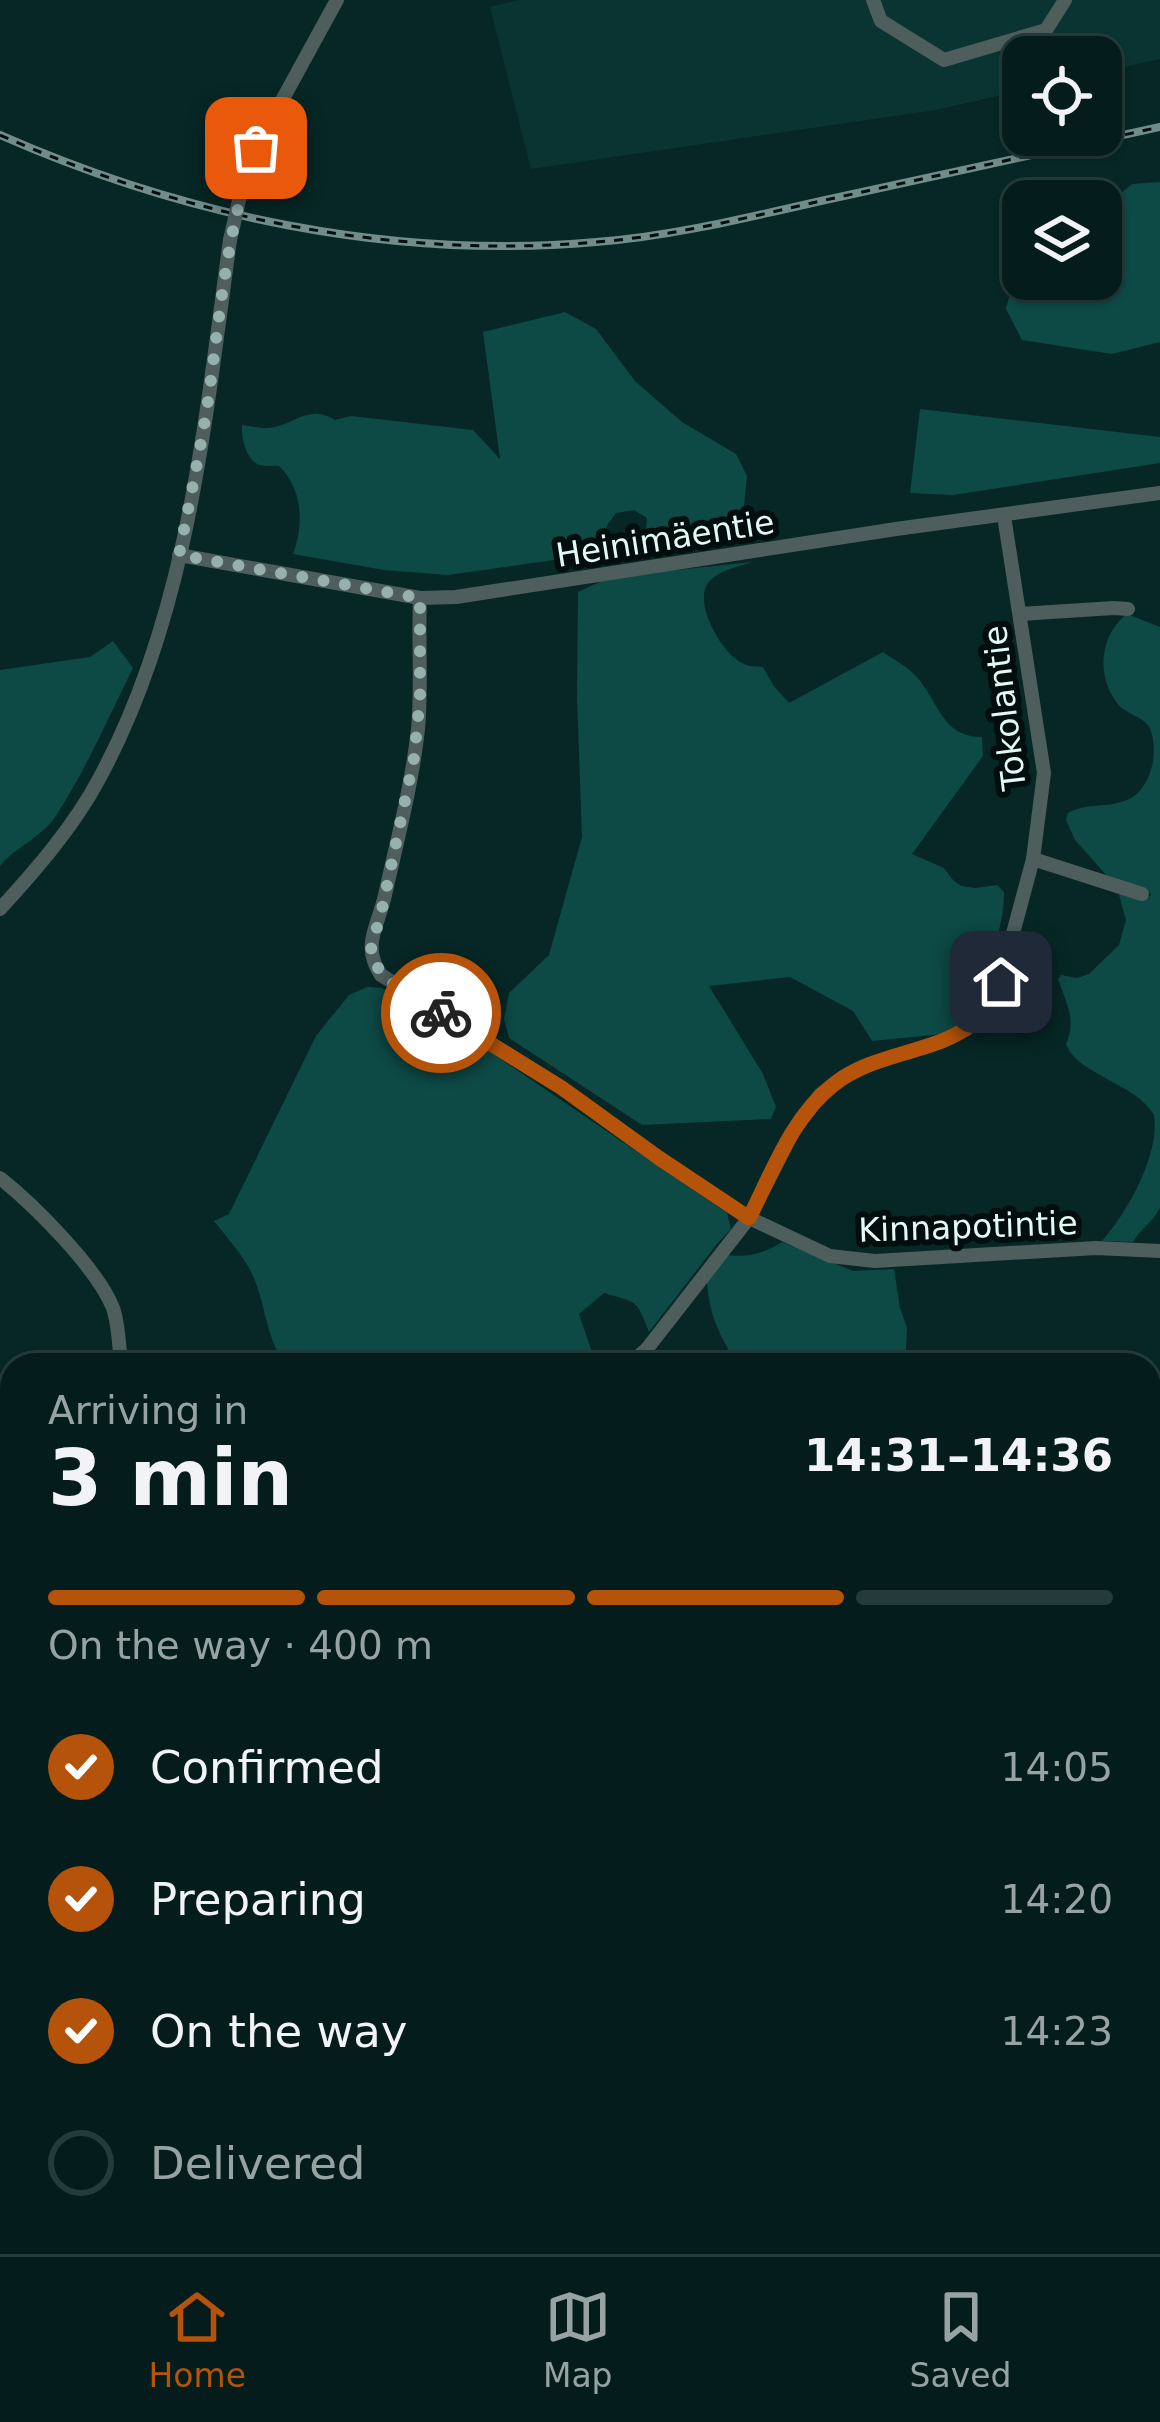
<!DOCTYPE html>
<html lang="en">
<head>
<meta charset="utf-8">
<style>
	:root { --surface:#041d1c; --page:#122a29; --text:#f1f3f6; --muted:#97a2a3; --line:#253b3b; --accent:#b45309 }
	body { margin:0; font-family:"DejaVu Sans",sans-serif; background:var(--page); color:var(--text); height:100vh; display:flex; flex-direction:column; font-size:45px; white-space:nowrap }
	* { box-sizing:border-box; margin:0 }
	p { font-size:39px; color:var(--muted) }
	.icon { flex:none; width:66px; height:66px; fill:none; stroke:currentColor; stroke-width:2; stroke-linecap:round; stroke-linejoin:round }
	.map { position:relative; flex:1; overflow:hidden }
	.drawer { position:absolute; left:0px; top:1353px; width:1161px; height:903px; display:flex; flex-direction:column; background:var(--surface); border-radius:36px 36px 0 0; box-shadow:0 3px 9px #0004,0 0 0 3px var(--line) }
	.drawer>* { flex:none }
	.tools { position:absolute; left:1002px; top:36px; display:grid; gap:24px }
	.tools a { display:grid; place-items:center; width:120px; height:120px; border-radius:24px; background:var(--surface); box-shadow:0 3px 9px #0004,0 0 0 3px var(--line); font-size:60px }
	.pin { position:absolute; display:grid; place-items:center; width:102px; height:102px; color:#fff; margin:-51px; border-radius:24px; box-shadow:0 6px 18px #0006 }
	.courier { position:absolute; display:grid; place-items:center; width:120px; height:120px; margin:-60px; border:9px solid #b45309; border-radius:50%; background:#fff; color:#222; box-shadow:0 3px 15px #0007 }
	.headline em { font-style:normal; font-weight:700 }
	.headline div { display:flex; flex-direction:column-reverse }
	.headline { display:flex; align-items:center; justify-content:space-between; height:204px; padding:0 48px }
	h1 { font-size:78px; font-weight:700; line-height:90px }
	.bar { display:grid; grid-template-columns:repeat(4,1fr); gap:18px 12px; align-content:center; height:144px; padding:0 48px }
	.bar i { height:15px; border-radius:9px; background:var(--line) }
	.bar .selected { background:var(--accent) }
	.bar p { grid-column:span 4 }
	ol { padding:0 48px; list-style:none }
	li { display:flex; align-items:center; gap:36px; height:132px }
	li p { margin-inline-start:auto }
	li .icon { padding:12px; border-radius:50%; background:var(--accent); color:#fff; stroke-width:4 }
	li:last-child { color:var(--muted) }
	li i { width:66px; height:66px; border:6px solid var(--line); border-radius:50% }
	.tabs { display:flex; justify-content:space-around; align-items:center; height:168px; border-top:3px solid var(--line); background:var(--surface); font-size:33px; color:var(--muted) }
	.tabs a { display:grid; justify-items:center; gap:6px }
	.tabs .selected { color:var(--accent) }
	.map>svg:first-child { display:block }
	.built { fill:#093431 }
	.green { fill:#0d4945 }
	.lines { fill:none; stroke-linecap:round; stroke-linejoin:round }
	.minor { stroke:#4d5e5c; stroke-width:14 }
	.highway { stroke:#86b2ad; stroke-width:21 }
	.rail-casing { stroke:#718d8b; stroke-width:8 }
	.rail { stroke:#010e0d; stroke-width:3; stroke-dasharray:9; stroke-linecap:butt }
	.minor-bridge { stroke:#4d5e5c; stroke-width:14 }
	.done { stroke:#96b0ad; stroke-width:12; stroke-dasharray:0 21.6 }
	.route { stroke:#b45309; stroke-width:15 }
	.labels { text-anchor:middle; stroke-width:12; stroke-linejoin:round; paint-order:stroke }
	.street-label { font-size:33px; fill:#e3f9f6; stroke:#010e0d }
</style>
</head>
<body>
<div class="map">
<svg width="1160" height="2254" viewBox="0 0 1160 2254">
	<rect width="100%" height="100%" fill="#062725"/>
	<polygon class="built" points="518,0 1160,0 1160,59 1101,72 1101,57 1023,57 1023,90 936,110 531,169 490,7"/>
	<g class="green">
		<polygon points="1160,182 1160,342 1112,354 1022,340 1006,309 1012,285 1023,275 1023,279 1101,279 1101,210 1132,184"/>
		<path d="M 565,312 L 596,329 L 635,381 L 682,422 L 736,454 L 747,476 L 744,506 L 730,520 L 645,541 L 647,518 L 634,510 L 616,513 L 608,524 L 597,554 L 448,575 L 384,570 L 293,554 C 304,525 303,489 279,466 C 272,465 266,467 260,465 C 246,461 241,437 242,425 C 253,426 265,430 275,427 C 298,421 311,405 335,420 L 351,416 L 473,430 L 500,459 L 483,332 Z"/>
		<polygon points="920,409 1160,437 1160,463 953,495 910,493"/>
		<path d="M 752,562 C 738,567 718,570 708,583 C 693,603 722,655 744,664 C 750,667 757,666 763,667 L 773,685 L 789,703 L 883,652 C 893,659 906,666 915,675 C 938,699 942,738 982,737 L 983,756 L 912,854 L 944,868 L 952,879 L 961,886 L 975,888 L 997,885 L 1004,892 C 1005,934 979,987 962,1025 L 943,1034 L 872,1041 L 853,1011 L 790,977 L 709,986 L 763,1074 L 776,1107 L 771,1119 L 642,1125 L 509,1038 L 504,1019 L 509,993 L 549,955 L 582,837 L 577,698 L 578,592 L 610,577 Z"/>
		<path d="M 1127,614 L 1160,627 L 1160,1208 C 1153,1222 1140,1229 1133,1242 L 1102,1241 C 1127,1213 1160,1155 1154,1115 C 1144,1098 1125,1089 1109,1080 C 1092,1070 1073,1062 1066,1044 C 1077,1021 1066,1002 1058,979 L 1061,975 L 1077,978 L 1089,974 L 1119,945 L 1126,920 L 1118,891 L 1145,900 L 1151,895 L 1147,889 L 1108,877 L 1075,840 L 1066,820 L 1068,813 C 1087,802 1111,809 1131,798 C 1153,786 1160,745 1148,725 C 1140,716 1126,714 1118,704 C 1096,677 1099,635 1127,614 Z"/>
		<path d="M 113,641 L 133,668 C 108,718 86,770 55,817 C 41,838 15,847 0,866 L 0,670 L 90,657 Z"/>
		<path d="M 367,987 L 382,988 L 480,1045 L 727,1213 L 731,1229 L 716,1245 L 649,1332 C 636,1298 637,1303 604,1293 L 579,1314 L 593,1355 L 592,1365 L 287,1365 C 265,1343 266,1297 249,1268 C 239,1251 226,1236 214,1221 L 229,1214 L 316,1036 L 349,995 Z"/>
		<path d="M 782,1242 L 853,1271 L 894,1269 L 900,1308 L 907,1328 L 905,1365 L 738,1365 C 720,1337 709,1315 707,1282 L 728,1255 C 748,1258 765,1253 782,1242 Z"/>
		<polygon points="1149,1665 1160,1667 1160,2236 1149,2231"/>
		<polygon points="0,1915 12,1915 12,2054 0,2050"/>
		<polygon points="12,2168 12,2244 85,2244 94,2251 102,2244 151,2244 162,2254 0,2254 0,2169"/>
		<polygon points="655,2244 1144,2244 1160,2251 1160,2254 656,2254"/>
	</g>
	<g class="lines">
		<g class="minor">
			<polyline points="873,0 881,21 944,60 1046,30 1065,0"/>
			<polyline points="242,187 256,148 337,0"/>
			<polyline points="179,555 420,598 456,597 896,529 1160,493"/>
			<path d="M 420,598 C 418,642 422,686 418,729 C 412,785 397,841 385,895 C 378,927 361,945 381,975 L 562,1088 L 659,1158 L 749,1218 L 830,1256 L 875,1261 L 1096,1248 L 1160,1251"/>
			<polyline points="1020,614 1114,608 1128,609"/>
			<polyline points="1033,859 1142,894"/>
			<path d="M 0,909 C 36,870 74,826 99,779 C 188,615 205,421 230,240"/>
			<path d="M 0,1178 C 34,1205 97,1268 113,1308 C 119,1326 119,1346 121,1365"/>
			<polyline points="628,1365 646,1350 749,1218 794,1130 820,1095 843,1077 862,1067 945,1040 967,1029 985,1013 997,993 1033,859 1044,773 1004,516"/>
			<polyline points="1149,1422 1160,1413"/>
			<polyline points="0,1767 12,1766"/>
			<polyline points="0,1909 12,1910"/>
			<polyline points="0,2139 12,2131"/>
			<polyline points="426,2244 428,2254"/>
			<polyline points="564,2244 567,2254"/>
		</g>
		<g class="highway">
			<polyline points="0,1623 12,1623"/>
			<polyline points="1149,1629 1160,1630"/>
		</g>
		<g class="rail-casing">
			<path id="rail" d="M 0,135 C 186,217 393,260 596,242 C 675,236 753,216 830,199 C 940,175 1050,151 1160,127"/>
		</g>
		<use href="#rail" class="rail"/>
		<polyline class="minor-bridge" points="230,240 242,187"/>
	</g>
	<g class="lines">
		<path class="done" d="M 256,148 C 226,230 220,316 208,401 C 200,452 189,504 179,555 L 420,598 L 420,697 L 414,758 L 382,909 L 370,953 C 382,984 414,997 441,1013"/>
		<path class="route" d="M 441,1013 L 562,1088 L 659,1158 L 749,1218 C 772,1173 792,1117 833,1085 C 889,1040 972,1061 1001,982"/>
	</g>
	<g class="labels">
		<g class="street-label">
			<text transform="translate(665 538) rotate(-9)" y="12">Heinimäentie</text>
			<text transform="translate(1004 708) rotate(-97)" y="12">Tokolantie</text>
			<text transform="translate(968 1226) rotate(-2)" y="12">Kinnapotintie</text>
		</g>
	</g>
</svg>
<div class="tools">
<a><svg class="icon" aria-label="locate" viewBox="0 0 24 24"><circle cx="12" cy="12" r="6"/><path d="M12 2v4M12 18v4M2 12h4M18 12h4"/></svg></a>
<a><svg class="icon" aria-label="layers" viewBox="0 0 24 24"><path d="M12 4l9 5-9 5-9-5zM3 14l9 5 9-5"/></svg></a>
</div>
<div class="pin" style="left:256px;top:148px;background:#ea580c"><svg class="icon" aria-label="bag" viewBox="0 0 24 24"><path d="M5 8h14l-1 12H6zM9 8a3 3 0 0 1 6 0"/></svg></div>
<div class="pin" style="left:1001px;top:982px;background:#1f2937"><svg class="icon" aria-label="home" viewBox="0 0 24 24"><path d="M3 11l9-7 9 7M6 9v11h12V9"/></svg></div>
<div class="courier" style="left:441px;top:1013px"><svg class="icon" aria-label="bike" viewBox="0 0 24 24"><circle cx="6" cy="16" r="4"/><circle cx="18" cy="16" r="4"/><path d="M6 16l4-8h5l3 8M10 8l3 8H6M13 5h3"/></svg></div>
<section class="drawer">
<div class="headline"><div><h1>3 min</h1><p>Arriving in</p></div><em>14:31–14:36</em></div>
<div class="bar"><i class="selected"></i><i class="selected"></i><i class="selected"></i><i></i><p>On the way · 400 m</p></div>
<ol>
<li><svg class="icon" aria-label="check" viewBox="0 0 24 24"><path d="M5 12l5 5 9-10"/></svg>Confirmed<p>14:05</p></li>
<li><svg class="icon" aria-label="check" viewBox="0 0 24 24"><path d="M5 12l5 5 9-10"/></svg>Preparing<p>14:20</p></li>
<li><svg class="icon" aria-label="check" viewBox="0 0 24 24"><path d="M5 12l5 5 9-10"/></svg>On the way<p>14:23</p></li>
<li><i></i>Delivered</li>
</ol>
</section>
</div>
<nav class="tabs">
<a class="selected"><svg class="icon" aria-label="home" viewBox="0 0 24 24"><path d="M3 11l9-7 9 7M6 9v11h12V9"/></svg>Home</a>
<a><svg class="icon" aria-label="map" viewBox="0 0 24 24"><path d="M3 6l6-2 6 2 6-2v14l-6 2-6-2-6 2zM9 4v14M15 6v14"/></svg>Map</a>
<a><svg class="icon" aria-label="saved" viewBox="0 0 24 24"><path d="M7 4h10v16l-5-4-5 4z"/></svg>Saved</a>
</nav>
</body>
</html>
